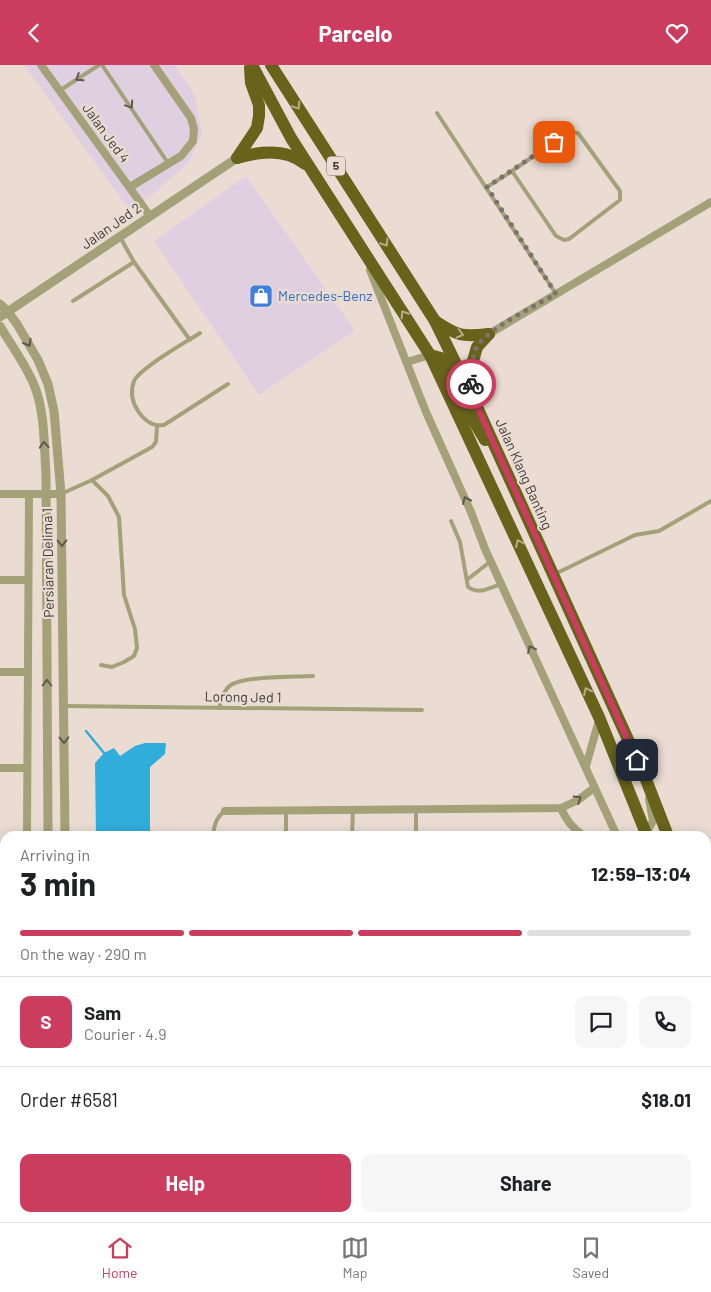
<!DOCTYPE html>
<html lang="en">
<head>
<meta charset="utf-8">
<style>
	:root { --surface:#fff; --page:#f6f6f6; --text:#202124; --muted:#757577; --line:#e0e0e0; --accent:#cb3c5e }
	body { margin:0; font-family:Barlow,sans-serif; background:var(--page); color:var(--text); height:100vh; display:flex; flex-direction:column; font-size:19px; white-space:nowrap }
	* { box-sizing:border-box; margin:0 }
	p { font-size:16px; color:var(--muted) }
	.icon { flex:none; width:28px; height:28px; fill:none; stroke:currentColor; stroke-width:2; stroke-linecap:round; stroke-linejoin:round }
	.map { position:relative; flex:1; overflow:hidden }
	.sheet { position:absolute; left:0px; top:766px; width:711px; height:391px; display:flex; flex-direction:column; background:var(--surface); border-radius:15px 15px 0 0; box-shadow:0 2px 12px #0003 }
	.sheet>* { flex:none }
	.pin { position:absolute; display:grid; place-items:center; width:42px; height:42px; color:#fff; margin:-21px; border-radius:10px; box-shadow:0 2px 8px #0006 }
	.courier { position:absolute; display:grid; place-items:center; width:50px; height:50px; margin:-25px; border:4px solid #cb3c5e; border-radius:50%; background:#fff; color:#222; box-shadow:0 1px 6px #0007 }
	.overview em { font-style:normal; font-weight:700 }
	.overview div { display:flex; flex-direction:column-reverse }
	.overview { display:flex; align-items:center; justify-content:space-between; height:85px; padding:0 20px }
	h1 { font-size:32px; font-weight:700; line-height:38px }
	.bar { display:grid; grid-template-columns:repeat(4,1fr); gap:8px 5px; align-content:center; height:60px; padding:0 20px }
	.bar i { height:6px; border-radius:4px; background:var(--line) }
	.bar .on { background:var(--accent) }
	.bar p { grid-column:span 4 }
	.line { display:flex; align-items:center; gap:12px; padding:0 20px; border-top:1px solid var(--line) }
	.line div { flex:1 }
	.round { display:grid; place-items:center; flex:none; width:52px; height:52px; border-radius:10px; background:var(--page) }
	.cta { display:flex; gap:10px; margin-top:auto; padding:10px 20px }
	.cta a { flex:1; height:58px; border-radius:10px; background:var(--accent); color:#fff; font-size:20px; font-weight:700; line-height:58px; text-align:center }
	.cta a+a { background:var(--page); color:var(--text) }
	header { display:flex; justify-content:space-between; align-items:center; height:65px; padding:0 20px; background:var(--accent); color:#fff; font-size:22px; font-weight:700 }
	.menu { display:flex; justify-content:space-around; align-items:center; height:70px; border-top:1px solid var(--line); background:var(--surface); font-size:14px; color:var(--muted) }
	.menu a { display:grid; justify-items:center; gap:2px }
	.menu .on { color:var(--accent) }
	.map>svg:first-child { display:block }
	.commercial { fill:#e0cfe0 }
	.industrial { fill:#ddd0e3 }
	.water { fill:#30addb }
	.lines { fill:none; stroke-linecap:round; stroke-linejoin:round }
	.stream { stroke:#30addb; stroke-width:2.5 }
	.service { stroke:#a4a179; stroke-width:4 }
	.minor { stroke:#a4a179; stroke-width:8 }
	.tertiary { stroke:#a4a179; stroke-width:9 }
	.trunk { stroke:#68631a; stroke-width:12 }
	.oneway { stroke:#5e5a4b }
	.oneway2 { stroke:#b6ac88 }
	.done { stroke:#7c736d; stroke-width:5; stroke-dasharray:0 9 }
	.route { stroke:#cb3c5e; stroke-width:6 }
	.labels { text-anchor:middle; stroke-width:4.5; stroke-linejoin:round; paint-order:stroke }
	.shield { fill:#eadcd2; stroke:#736b66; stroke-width:1 }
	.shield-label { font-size:12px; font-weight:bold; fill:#403b37 }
	.street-label { font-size:14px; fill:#403b37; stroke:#eadcd2 }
	.shop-label { font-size:14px; fill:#366cbe; stroke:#eadcd2; text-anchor:start }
</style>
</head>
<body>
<header><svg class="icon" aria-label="back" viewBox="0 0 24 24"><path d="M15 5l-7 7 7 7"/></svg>Parcelo<svg class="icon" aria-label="heart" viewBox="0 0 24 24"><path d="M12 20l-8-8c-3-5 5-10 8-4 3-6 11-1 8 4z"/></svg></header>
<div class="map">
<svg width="711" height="1157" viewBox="0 0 711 1157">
	<rect width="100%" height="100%" fill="#eadcd2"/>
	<g class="commercial">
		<polygon points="24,0 175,0 195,31 202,69 189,97 153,129 129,144"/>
		<polygon points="246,111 355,266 259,330 154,176"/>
	</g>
	<polygon class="industrial" points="706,1129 711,1129 711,1157 8,1157 8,1153 706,1152"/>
	<polygon class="water" points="145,678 166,678 165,689 150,702 150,771 96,771 95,698 104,688 114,683 120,691 135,681"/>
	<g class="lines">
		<g class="stream">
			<polyline points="86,666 104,688"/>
			<polyline points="706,1080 711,1081"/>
			<polyline points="0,1118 5,1120"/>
		</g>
		<g class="service">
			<polyline points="102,0 168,98"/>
			<polyline points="59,26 99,0"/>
			<polyline points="437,48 556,229"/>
			<polyline points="487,122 512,106 568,67 578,68 620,126 620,135 569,174 564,175 556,171 512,106"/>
			<polyline points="120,172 134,197 190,275"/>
			<polyline points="73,236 134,197"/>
			<path d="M 200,268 C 186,277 140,303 134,316 C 130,327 132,337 138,346 C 144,355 153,362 164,360 L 228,319"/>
			<polyline points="92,415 108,431 119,452 124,530 135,564 137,583 134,591 124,597 112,602 101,600"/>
			<polyline points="61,429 92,415 152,382 156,377 157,361"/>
			<path d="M 451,456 L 460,477 L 468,522 C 479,530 489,523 501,519"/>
			<polyline points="555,509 635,470 659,466 711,436"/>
			<polyline points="468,514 491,496"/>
			<polyline points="64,641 422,645"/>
			<path d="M 219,643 C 222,633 224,622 235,618 C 251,611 294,612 313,611"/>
			<polyline points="416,744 416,771"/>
			<path d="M 213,771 C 214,761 216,752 225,746"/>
			<polyline points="286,771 286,745"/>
			<polyline points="352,771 353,744"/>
			<polyline points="607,1152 608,1157"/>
			<polyline points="632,1152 652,1152"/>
			<polyline points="701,1152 704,1157"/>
		</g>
		<g class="minor">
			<polyline points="41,0 150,151"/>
			<polyline points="130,122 181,91 193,76 194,64 191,53 154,0"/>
			<polyline points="370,205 426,347 471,447 485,484 617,771"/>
			<polyline points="489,269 711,137"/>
			<polyline points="407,297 430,290"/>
			<polyline points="0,429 61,429"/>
			<polyline points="0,515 28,515"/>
			<polyline points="0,607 28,607"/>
			<polyline points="586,701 599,655"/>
			<polyline points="0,703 27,703"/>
			<path d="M 561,743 C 566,756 573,764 584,771"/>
			<polyline points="225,746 561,743 578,735 594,723"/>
			<polyline points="25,771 27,766 29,429"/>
			<polyline points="636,771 646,768 653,756 649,734"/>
			<polyline points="0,790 5,790"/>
			<polyline points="706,804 711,803"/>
			<polyline points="462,1152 462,1157"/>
			<polyline points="574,1157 577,1153"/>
		</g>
		<g class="tertiary">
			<polyline points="0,239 8,247 17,259 38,295 48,319 54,346 61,429 65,771"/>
			<polyline points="0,252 237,93"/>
			<path d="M 0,261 C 12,282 28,302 36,325 C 45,351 44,382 46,409 L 48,771"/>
			<polyline points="706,1026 711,1025"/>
			<polyline points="706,1041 711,1040"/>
			<polyline points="0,1042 5,1041"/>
			<polyline points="0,1058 5,1058"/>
		</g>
		<g class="trunk">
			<polyline points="252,0 291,73 430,290 599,652 647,771"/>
			<polyline points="271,0 435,256 477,342 645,712 668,771"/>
			<polyline points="237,93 257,63 259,51 259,40 251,18 250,3"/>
			<path d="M 237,93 C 260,86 286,83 305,99"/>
			<path d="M 435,256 C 458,271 461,272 489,269"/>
			<polyline points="430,290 441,293 447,299 473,355 485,375"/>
			<polyline points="471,326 473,296 477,282 489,269"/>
			<polyline points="706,876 711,890"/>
			<polyline points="706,940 711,955"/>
			<polyline points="706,986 711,974"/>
		</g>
	</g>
	<defs><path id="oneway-chevron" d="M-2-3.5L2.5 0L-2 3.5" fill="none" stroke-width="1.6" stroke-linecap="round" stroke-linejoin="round" transform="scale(1.25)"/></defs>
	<g class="oneway">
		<use href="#oneway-chevron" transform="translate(79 13) rotate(147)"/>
		<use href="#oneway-chevron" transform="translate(130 40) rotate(56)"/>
		<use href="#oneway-chevron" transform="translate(28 278) rotate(60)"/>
		<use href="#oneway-chevron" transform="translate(44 380) rotate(-94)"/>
		<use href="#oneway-chevron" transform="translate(466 435) rotate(-114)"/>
		<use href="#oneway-chevron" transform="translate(62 478) rotate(89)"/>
		<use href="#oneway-chevron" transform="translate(531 584) rotate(-115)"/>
		<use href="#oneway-chevron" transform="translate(47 618) rotate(-90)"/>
		<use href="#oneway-chevron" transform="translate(64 675) rotate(89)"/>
		<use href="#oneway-chevron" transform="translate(578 734) rotate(-32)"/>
	</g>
	<g class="oneway2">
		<use href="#oneway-chevron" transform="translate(297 41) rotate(57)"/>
		<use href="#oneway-chevron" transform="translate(385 178) rotate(57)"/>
		<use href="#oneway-chevron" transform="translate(404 249) rotate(-122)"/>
		<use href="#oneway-chevron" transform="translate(460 269) rotate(14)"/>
		<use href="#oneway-chevron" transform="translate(519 478) rotate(-115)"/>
		<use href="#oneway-chevron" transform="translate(587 626) rotate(-115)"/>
	</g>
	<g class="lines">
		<path class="done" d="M 471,319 C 472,307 471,291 478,280 C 490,263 536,240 556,229 L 487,122 L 554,77"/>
		<polyline class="route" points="471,319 471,328 637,695"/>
	</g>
	<defs>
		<g id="shop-square" transform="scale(1.25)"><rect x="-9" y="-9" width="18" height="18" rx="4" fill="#3f7fe0" stroke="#eadcd2"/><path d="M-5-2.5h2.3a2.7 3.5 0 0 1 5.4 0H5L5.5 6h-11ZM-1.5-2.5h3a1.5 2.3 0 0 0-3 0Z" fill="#fff"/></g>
	</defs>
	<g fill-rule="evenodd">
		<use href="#shop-square" x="261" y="231"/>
	</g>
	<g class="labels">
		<rect class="shield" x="327" y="91.5" width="18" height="19" rx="4"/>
		<g class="shield-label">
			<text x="336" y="105">5</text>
		</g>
		<g class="street-label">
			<text transform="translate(106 68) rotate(54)" y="5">Jalan Jed 4</text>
			<text transform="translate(111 161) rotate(-35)" y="5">Jalan Jed 2</text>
			<text transform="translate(524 409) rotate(66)" y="5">Jalan Klang Banting</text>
			<text transform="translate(48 498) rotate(-91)" y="5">Persiaran Delima 1</text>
			<text transform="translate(243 632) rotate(1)" y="5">Lorong Jed 1</text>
		</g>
		<g class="shop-label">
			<text x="278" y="236">Mercedes-Benz</text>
		</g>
	</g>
</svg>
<div class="pin" style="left:554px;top:77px;background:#ea580c"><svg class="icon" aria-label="bag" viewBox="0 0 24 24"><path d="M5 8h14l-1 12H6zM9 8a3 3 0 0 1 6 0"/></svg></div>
<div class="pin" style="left:637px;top:695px;background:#1f2937"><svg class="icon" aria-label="home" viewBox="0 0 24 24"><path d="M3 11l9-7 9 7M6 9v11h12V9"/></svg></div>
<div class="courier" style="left:471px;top:319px"><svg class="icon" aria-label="bike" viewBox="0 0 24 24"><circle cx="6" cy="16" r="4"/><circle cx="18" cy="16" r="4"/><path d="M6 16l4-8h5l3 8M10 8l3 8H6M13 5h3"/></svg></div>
<section class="sheet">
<div class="overview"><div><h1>3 min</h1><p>Arriving in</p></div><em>12:59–13:04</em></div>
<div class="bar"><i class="on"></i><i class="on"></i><i class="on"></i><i></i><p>On the way · 290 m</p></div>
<div class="line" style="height:90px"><b class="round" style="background:var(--accent);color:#fff">S</b><div><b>Sam</b><p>Courier · 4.9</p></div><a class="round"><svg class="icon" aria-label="chat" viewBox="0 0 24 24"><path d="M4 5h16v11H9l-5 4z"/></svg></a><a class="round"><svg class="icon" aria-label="phone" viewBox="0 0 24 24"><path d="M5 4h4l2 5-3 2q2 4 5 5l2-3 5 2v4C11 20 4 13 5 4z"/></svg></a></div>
<div class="line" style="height:65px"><div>Order #6581</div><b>$18.01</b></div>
<div class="cta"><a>Help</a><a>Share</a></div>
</section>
</div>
<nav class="menu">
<a class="on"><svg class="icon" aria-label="home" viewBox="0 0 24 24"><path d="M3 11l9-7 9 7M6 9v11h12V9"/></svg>Home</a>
<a><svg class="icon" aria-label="map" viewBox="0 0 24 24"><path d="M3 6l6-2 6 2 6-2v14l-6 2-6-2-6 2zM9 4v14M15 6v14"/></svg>Map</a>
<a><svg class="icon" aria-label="saved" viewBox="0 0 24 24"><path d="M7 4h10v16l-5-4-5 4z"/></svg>Saved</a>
</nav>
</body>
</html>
